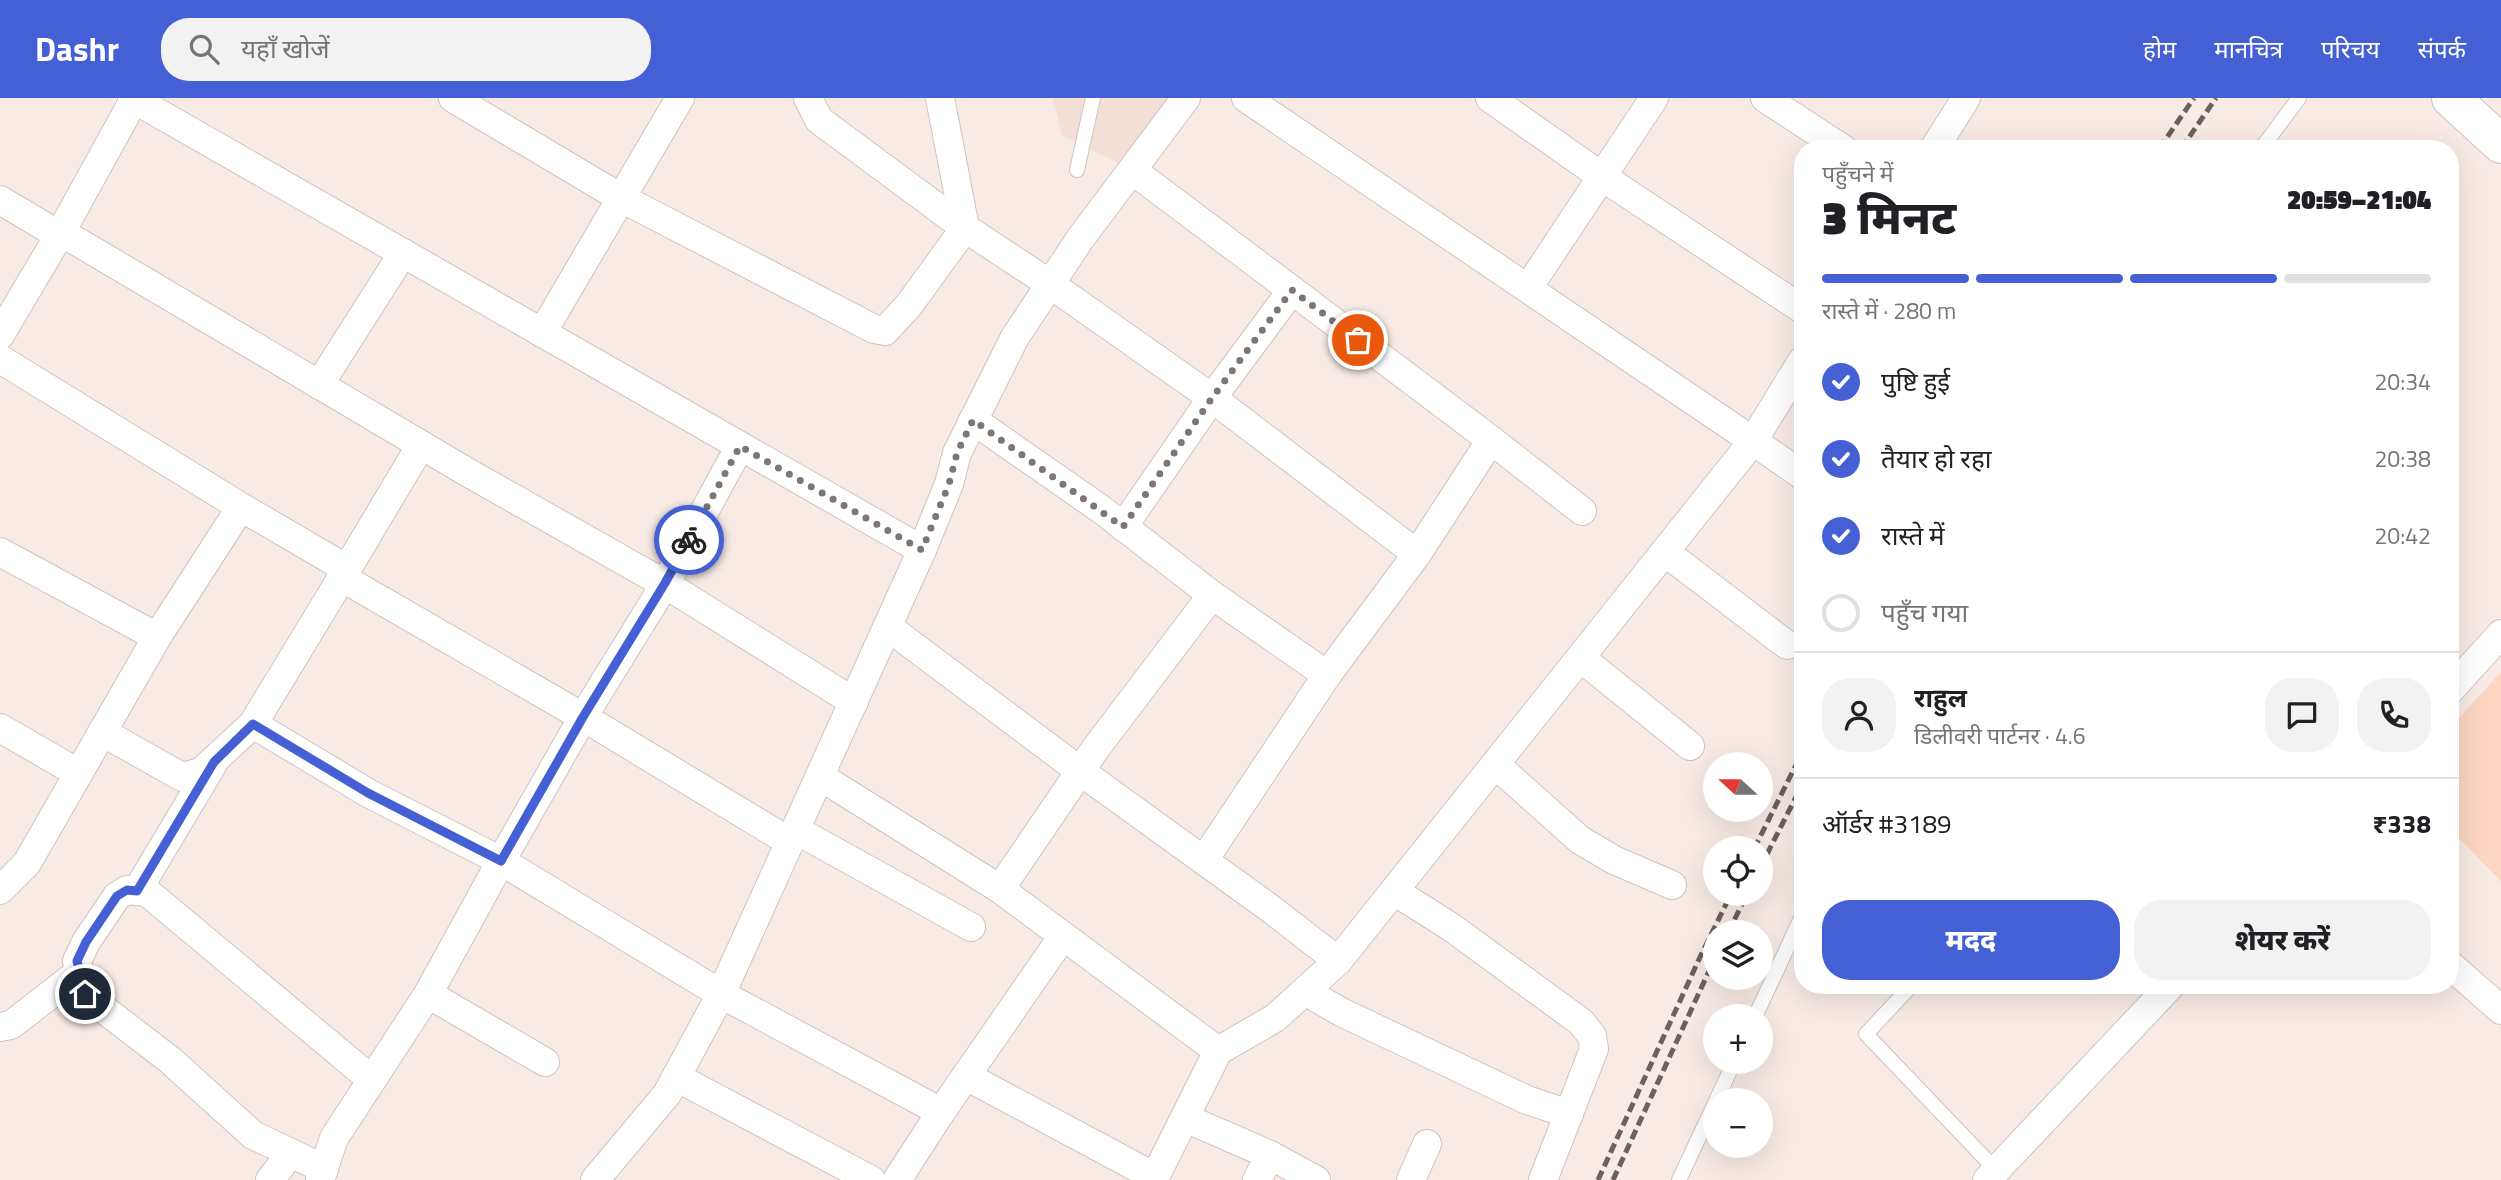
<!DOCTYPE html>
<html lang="hi">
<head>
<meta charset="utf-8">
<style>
	:root { --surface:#fff; --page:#f2f2f2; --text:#202124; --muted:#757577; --line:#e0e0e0; --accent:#4460d4 }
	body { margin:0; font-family:"Titillium Web","Noto Sans Devanagari",sans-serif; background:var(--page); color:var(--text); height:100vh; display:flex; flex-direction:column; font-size:26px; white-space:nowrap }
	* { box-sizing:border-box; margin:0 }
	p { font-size:23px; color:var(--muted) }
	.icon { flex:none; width:38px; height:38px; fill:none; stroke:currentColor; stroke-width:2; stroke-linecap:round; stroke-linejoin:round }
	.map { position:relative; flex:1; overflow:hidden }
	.drawer { position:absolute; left:1794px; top:42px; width:665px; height:854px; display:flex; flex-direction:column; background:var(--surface); border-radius:28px; box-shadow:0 7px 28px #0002 }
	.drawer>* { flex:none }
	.needle { width:46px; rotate:291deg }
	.controls { position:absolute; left:1703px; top:654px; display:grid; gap:14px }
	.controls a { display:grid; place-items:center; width:70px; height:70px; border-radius:50%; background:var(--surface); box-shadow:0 7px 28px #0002; font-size:35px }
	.pin { position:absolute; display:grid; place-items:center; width:60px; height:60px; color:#fff; margin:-30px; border:4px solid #fff; border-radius:50%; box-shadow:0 2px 7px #0007 }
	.courier { position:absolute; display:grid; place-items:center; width:70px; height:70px; margin:-35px; border:5px solid #4460d4; border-radius:50%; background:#fff; color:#222; box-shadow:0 2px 9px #0007 }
	.head em { font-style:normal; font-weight:800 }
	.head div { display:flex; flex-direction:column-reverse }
	.head { display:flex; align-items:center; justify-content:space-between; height:119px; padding:0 28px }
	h1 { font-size:46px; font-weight:800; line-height:52px }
	.bar { display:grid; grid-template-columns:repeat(4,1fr); gap:10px 7px; align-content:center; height:84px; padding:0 28px }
	.bar i { height:9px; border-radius:5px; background:var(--line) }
	.bar .selected { background:var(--accent) }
	.bar p { grid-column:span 4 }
	.line { display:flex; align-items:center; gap:18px; padding:0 28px; border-top:2px solid var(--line) }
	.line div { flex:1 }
	.round { display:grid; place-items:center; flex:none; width:74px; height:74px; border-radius:28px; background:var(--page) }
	ol { padding:0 28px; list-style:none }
	li { display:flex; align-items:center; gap:21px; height:77px }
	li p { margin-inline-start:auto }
	li .icon { padding:7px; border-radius:50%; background:var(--accent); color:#fff; stroke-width:4 }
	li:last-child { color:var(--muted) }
	li i { width:38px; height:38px; border:4px solid var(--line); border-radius:50% }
	.button { display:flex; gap:14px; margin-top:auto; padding:14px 28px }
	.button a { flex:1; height:80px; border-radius:28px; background:var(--accent); color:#fff; font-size:28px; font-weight:800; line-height:80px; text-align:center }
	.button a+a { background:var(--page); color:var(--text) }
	header { display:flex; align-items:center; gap:42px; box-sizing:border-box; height:98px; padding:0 35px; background:var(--accent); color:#fff }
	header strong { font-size:33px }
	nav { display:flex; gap:38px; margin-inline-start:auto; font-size:24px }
	.search { width:490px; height:63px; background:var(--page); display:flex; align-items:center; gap:18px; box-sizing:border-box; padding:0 24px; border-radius:28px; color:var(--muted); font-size:26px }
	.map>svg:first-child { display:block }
	.built { fill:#f3dfd5 }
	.green { fill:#fcd5c3 }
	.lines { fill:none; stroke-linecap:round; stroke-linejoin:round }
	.lane-casing { stroke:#d0c3bd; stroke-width:16 }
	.street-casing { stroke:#d0c3bd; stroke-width:30 }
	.secondary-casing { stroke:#d0c3bd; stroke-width:40 }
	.lane { stroke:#fff; stroke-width:14 }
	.street { stroke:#fff; stroke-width:28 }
	.secondary { stroke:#fff; stroke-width:38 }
	.rail { stroke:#69625f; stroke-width:5; stroke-dasharray:10 5; stroke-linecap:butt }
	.done { stroke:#7e7673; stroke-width:7; stroke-dasharray:0 12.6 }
	.route { stroke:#4460d4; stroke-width:9 }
</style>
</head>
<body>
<header>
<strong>Dashr</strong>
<div class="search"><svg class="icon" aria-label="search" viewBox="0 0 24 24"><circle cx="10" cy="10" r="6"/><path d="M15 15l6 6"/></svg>यहाँ खोजें</div>
<nav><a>होम</a><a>मानचित्र</a><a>परिचय</a><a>संपर्क</a></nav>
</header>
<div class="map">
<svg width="2501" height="1082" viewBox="0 0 2501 1082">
	<rect width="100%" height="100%" fill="#f8ebe5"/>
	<polygon class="built" points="1053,0 1176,0 1132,72 1062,37"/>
	<polygon class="green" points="2501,574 2501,783 2450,731 2450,630"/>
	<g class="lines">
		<g class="lane-casing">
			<g id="lane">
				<polyline points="2261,51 2299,0"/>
				<polyline points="1077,72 1093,0"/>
				<polyline points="1912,887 1866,936 1996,1072"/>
				<polyline points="1755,919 1802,818"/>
				<polyline points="1716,1003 1734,964"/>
				<polyline points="1679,1082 1715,1005"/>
			</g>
		</g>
		<g class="street-casing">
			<g id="street">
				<polyline points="132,0 922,452"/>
				<polyline points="453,0 621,100 874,231 885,233 909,207 965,130 940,0"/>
				<polyline points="808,0 819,22 965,130 1050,186 1212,300 1417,456"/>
				<polyline points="1246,0 1753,343 1338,863"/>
				<polyline points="1490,0 1601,78 1802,211"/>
				<polyline points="1765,0 1843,51"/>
				<polyline points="1934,51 1966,0"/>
				<polyline points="1132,72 1491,342 1417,456 1327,577"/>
				<polyline points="0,102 59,137"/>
				<polyline points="61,134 467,374 665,486 740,348"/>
				<polyline points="1528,190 1654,0"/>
				<polyline points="542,235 680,0"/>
				<polyline points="0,237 61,134 135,0"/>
				<polyline points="0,261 241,409 157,539"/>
				<polyline points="1802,263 1753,343 1802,377"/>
				<polyline points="319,287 403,155"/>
				<polyline points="1491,342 1582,413"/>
				<polyline points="241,409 347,471 421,347"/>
				<polyline points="1123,429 1212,300 1292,192"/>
				<polyline points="0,454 157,539 27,765 0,792"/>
				<polyline points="1665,454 1787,547"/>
				<polyline points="341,479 583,619 790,744"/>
				<polyline points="888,529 1080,673 1271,811 1338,863 1275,920 1218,953 1000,791"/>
				<polyline points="1581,560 1690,648"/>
				<polyline points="2450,592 2501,536"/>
				<polyline points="253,626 368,695 501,763 721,896 941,1014 1063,838"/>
				<polyline points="0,630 78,675"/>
				<polyline points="102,634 182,679 201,674 253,626 347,471"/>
				<polyline points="1496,667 1580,742 1614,762 1672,787"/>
				<polyline points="821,679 1000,791 1096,650 1212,497 1102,412 973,322"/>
				<polyline points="796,732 971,829"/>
				<polyline points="1204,762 1327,577 1212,497"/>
				<polyline points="137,793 214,664"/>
				<polyline points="1394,793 1451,829 1581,924 1592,938 1594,951 1543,1082"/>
				<polyline points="2450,867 2501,912"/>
				<polyline points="1305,893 1341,914 1527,1002 1569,1016"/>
				<polyline points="428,896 545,964"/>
				<polyline points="0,929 11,927 78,875"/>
				<polyline points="966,978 1155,1079 1218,953"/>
				<polyline points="676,979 871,1082"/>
				<polyline points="1185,1020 1270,1057 1316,1082"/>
				<polyline points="324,1071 253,1037 170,962 84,896 77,863 86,844 117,798 127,792 147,794 372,982"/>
				<polyline points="270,1082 291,1055"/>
				<polyline points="320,1082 334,1040 428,896 501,763 583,619 665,486 854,604"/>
				<polyline points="595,1082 667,996 721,896 922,452 949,386 957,355 1015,239 1080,141 1186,0"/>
				<polyline points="897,1082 941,1014"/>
				<polyline points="1257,1082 1270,1057"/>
				<polyline points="1411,1082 1427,1046"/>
				<polyline points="1987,1082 2171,887"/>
			</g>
		</g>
		<g class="secondary-casing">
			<polyline id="secondary" points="2451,0 2501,46"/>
		</g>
		<use href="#lane" class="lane"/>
		<use href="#street" class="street"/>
		<use href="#secondary" class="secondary"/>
		<g class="rail">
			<polyline points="2159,51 2194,0"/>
			<polyline points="2181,51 2216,0"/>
			<polyline points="1754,751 1802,655"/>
			<polyline points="1760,770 1802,687"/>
			<polyline points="1728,835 1747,796"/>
			<polyline points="1598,1082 1701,857 1731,796"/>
			<polyline points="1613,1082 1715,860"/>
		</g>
	</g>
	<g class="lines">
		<polyline class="done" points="689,442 740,348 922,452 949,386 957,355 973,322 1123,429 1212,300 1292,192 1358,242"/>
		<polyline class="route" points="85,896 77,863 86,844 117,798 127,792 137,793 214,664 253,626 368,695 501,763 583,619 665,485 689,442"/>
	</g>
</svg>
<div class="controls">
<a><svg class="needle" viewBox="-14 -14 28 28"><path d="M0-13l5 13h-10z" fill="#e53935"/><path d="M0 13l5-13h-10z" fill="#757577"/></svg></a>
<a><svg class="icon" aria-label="locate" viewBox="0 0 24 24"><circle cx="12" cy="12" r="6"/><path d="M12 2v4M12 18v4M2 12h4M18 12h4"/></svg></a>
<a><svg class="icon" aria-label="layers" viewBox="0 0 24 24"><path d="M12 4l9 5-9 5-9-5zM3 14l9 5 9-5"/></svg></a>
<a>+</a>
<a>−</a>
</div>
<div class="pin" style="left:1358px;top:242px;background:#ea580c"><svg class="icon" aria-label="bag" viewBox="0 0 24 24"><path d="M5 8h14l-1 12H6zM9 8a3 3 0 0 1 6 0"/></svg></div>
<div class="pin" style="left:85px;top:896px;background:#1f2937"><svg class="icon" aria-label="home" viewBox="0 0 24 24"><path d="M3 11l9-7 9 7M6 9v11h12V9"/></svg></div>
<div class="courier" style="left:689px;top:442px"><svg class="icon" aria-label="bike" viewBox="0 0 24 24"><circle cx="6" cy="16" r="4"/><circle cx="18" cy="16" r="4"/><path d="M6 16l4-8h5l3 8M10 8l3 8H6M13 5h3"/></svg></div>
<section class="drawer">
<div class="head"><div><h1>3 मिनट</h1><p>पहुँचने में</p></div><em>20:59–21:04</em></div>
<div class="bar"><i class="selected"></i><i class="selected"></i><i class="selected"></i><i></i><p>रास्ते में · 280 m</p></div>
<ol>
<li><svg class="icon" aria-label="check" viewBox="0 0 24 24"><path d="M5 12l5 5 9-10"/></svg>पुष्टि हुई<p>20:34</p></li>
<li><svg class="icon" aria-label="check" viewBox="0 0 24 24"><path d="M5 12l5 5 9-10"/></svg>तैयार हो रहा<p>20:38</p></li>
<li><svg class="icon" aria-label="check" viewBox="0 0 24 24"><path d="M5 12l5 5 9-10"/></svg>रास्ते में<p>20:42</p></li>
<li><i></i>पहुँच गया</li>
</ol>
<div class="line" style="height:126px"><a class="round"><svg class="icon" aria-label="person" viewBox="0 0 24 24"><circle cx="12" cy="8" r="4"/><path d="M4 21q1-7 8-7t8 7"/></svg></a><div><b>राहुल</b><p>डिलीवरी पार्टनर · 4.6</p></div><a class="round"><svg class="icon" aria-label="chat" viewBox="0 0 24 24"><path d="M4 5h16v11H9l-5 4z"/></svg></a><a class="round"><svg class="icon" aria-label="phone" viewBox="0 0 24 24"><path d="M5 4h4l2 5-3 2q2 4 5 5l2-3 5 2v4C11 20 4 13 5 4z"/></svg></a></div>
<div class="line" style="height:91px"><div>ऑर्डर #3189</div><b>₹338</b></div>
<div class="button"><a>मदद</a><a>शेयर करें</a></div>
</section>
</div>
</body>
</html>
